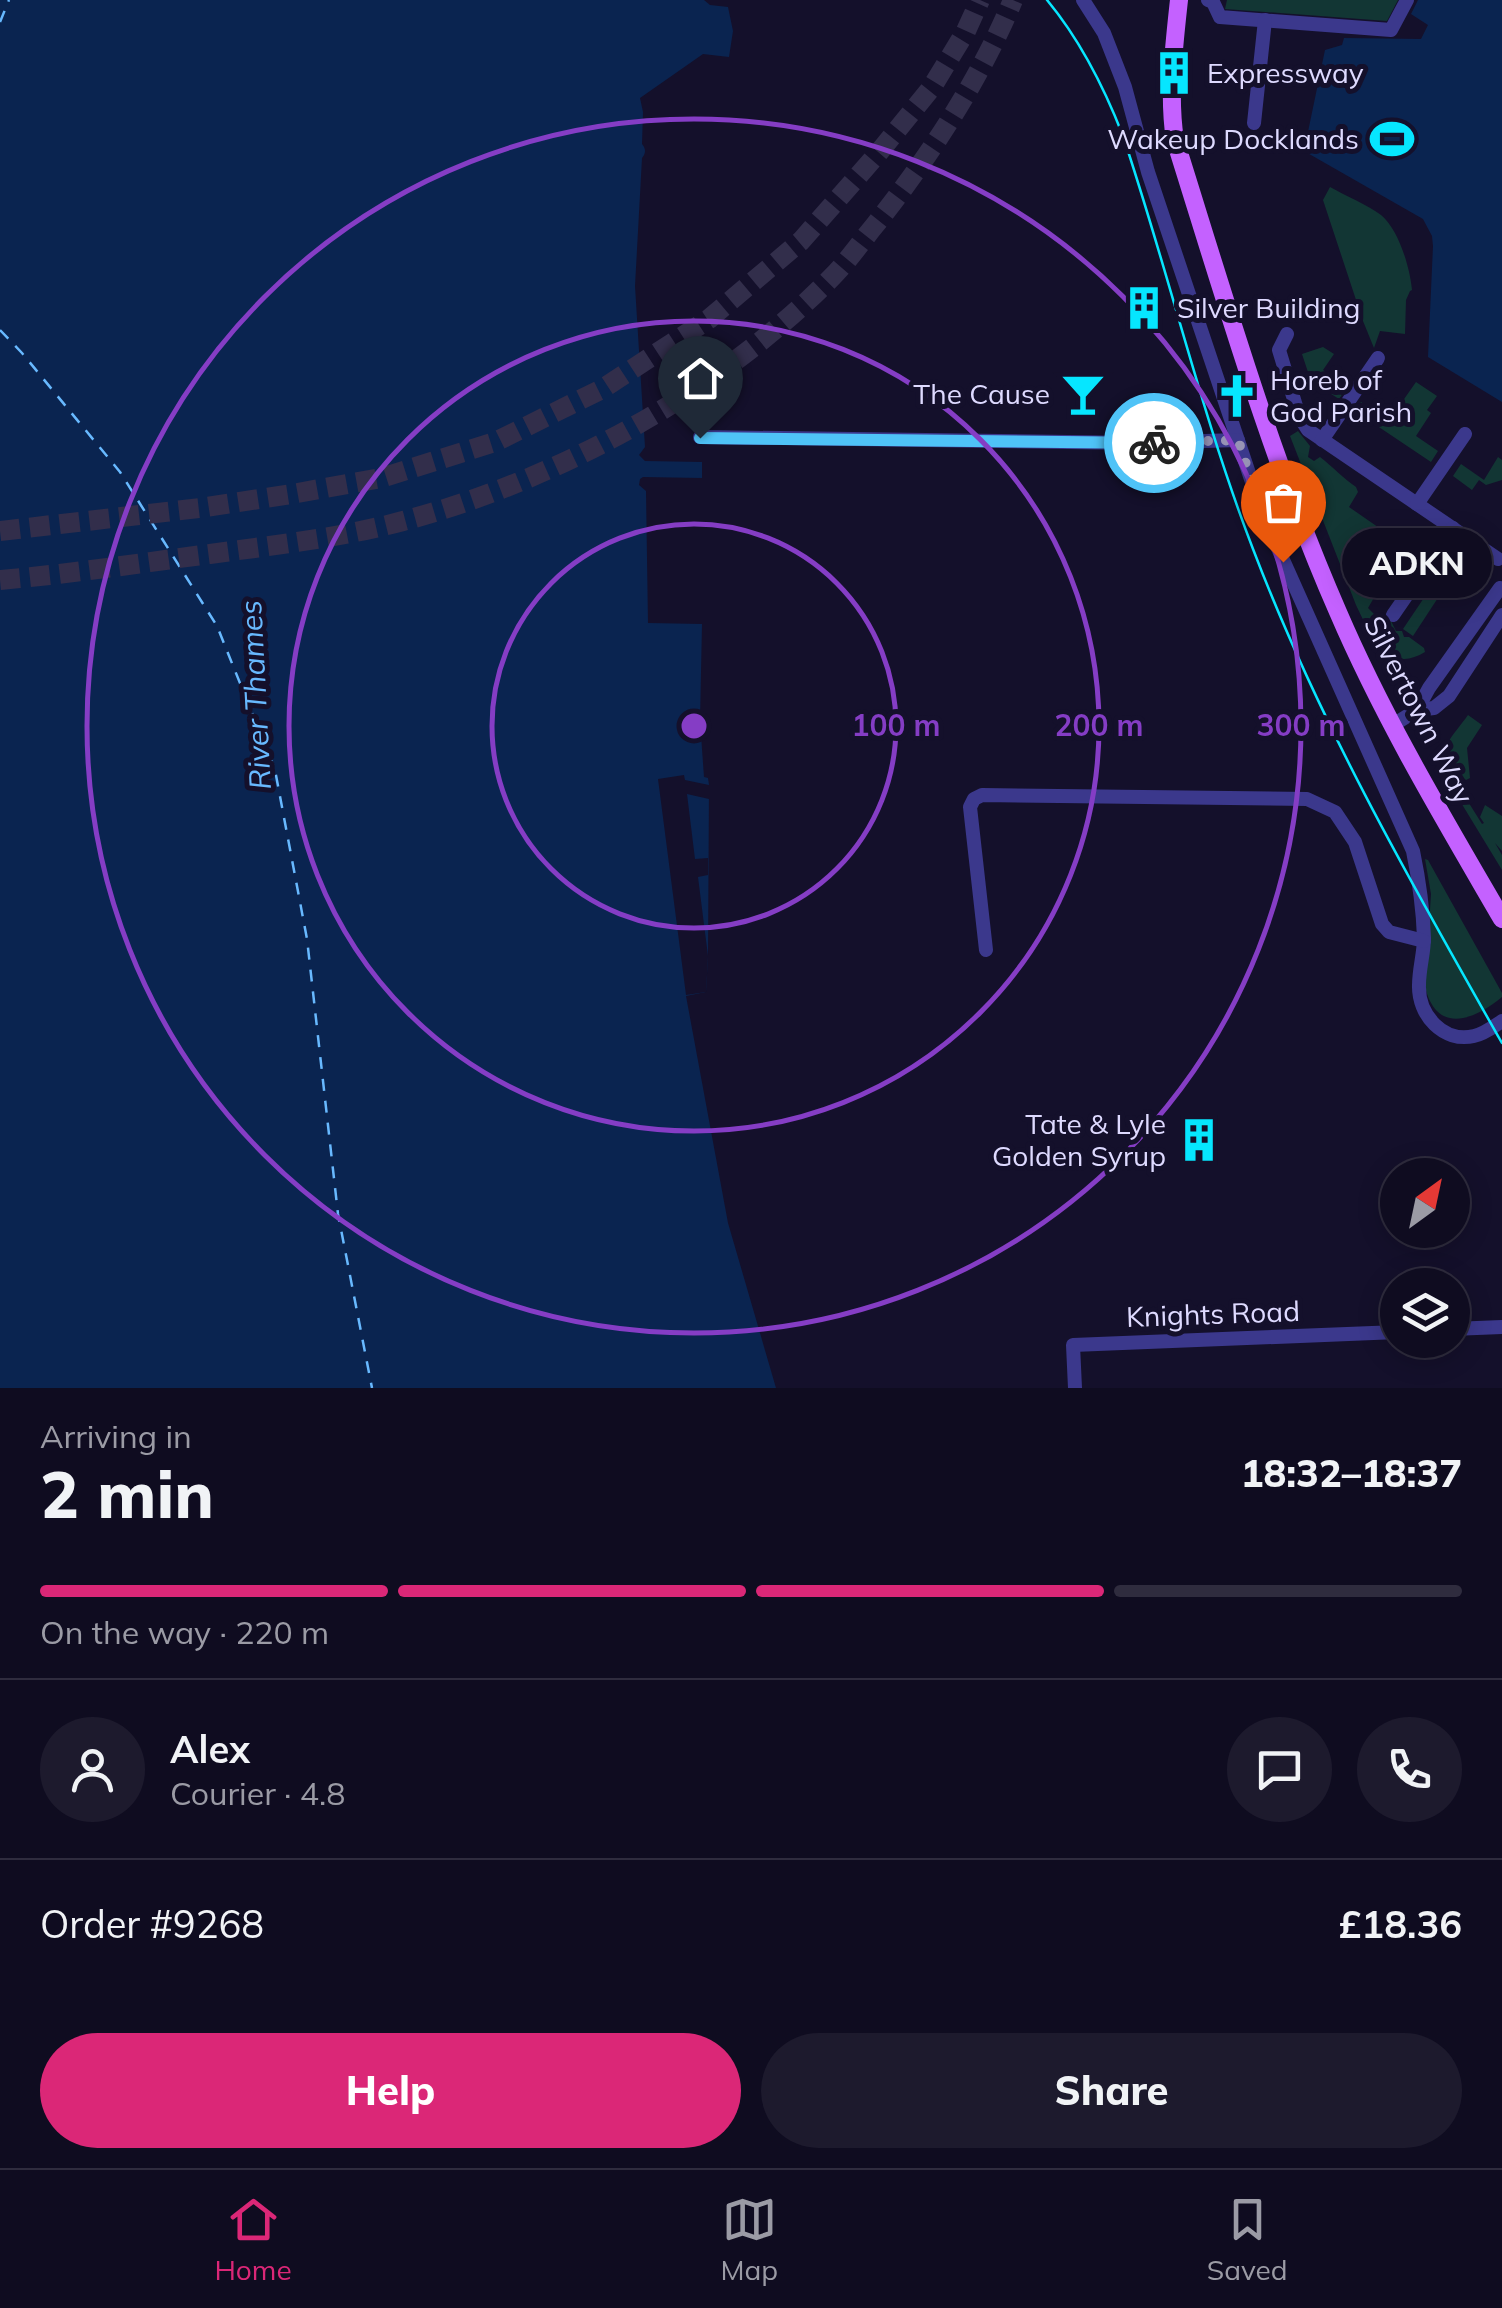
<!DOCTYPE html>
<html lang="en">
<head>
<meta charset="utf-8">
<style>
	:root { --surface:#0f0c20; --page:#1d1a2d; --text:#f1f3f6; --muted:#9b9ba5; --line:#2f2c3e; --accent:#db2777 }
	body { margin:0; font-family:Mulish,sans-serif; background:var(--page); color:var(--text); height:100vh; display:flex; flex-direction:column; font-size:38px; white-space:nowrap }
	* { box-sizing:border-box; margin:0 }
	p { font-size:32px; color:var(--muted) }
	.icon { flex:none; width:55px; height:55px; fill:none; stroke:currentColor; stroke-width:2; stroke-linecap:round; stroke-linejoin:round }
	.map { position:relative; height:1388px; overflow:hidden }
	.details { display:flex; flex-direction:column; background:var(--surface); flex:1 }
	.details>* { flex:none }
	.needle { width:65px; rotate:33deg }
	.tools { position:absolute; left:1380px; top:1158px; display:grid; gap:20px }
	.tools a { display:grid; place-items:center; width:90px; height:90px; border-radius:50%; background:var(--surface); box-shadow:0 5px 25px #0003,0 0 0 2px var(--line); font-size:50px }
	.pin { position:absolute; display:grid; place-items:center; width:85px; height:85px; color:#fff; margin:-102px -42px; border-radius:50% 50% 50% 0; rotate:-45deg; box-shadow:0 0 10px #0007 }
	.pin .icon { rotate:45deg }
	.courier { position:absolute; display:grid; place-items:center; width:100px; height:100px; margin:-50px; border:8px solid #4fc3f7; border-radius:50%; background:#fff; color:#222; box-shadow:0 2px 12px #0007 }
	.bubble { position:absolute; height:70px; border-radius:35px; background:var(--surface); box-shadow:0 5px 25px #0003,0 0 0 2px var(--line); font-size:32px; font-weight:800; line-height:70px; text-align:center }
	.head em { font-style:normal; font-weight:800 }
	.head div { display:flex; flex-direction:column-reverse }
	.head { display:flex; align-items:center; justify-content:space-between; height:170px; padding:0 40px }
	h1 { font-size:65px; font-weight:800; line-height:75px }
	.bar { display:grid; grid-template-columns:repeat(4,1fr); gap:15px 10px; align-content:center; height:120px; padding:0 40px }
	.bar i { height:12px; border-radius:8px; background:var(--line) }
	.bar .current { background:var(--accent) }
	.bar p { grid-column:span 4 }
	.line { display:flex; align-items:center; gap:25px; padding:0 40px; border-top:2px solid var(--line) }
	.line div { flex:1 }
	.round { display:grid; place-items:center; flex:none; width:105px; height:105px; border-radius:52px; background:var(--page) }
	.cta { display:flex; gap:20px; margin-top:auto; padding:20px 40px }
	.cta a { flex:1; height:115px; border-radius:60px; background:var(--accent); color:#fff; font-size:40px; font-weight:800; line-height:115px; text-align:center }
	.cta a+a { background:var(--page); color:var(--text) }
	.tab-bar { display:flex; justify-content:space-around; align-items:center; height:140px; border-top:2px solid var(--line); background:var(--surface); font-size:28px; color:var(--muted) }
	.tab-bar a { display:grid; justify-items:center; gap:5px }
	.tab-bar .current { color:var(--accent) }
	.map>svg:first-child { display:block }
	.green { fill:#123634 }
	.water { fill:#0a2450 }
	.pier { fill:#14102b }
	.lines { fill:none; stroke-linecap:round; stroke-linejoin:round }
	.ferry { stroke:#68b9ff; stroke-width:2.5; stroke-dasharray:12 10; stroke-linecap:butt }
	.highway-tunnel { stroke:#322e4b; stroke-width:20; stroke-dasharray:20 10; stroke-linecap:butt }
	.minor { stroke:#3b388c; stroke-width:14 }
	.major { stroke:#c461ff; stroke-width:18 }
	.tram { stroke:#06e6ff; stroke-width:2.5 }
	.done { stroke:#9793b5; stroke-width:10; stroke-dasharray:0 18 }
	.route { stroke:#4fc3f7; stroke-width:12 }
	.ring { fill:none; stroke:#853dc5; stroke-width:5 }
	.labels { text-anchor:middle; stroke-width:10; stroke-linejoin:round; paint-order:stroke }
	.poi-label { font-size:28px; fill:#dedaff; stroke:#14102b; text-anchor:start }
	.street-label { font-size:28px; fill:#dedaff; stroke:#14102b }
	.water-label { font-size:30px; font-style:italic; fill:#68b9ff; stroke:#14102b }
	.centre { fill:#853dc5; stroke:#14102b; stroke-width:5 }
	.ring-label { font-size:30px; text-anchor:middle; font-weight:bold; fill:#853dc5; stroke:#14102b; stroke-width:10; stroke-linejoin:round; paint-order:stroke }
</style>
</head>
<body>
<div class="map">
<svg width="1502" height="1388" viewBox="0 0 1502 1388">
	<rect width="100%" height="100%" fill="#14102b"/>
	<g class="green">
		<polygon points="1227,0 1398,0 1387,21 1225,9"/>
		<path d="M 1330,187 C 1346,196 1366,204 1381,215 C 1399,230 1410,268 1412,290 L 1410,291 L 1406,300 L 1405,334 L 1380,331 L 1374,348 L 1363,321 L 1323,200 Z"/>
		<polygon points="1323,347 1334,354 1323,370 1347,387 1339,399 1311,381 1302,354"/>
		<polygon points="1416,382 1437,396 1427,410 1431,413 1416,436 1438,451 1431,462 1355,411 1361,402 1368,407 1370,405 1387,416 1398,400 1402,402"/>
		<path d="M 1298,431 L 1310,446 L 1308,457 L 1314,461 L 1320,457 C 1333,467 1343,478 1356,487 L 1358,492 L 1349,507 L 1424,559 L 1415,573 L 1393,559 L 1379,579 L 1383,582 L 1368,608 L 1374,614 L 1379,615 L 1380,619 L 1385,620 L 1385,624 L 1391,621 L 1396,631 L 1402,631 L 1404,637 L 1409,637 L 1424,648 L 1425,652 C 1410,661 1397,662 1383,650 L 1379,653 L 1356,605 L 1290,436 Z"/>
		<polygon points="1498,457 1502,460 1502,480 1486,485 1479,480 1472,490 1453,476 1461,464 1484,480"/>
		<polygon points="1440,574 1449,581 1413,636 1403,629"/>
		<path d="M 1468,715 L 1482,725 L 1467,748 L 1470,778 L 1466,780 L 1462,776 L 1452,778 C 1433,751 1452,738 1468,715 Z"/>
		<polygon points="1462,792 1482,824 1484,823 1480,817 1485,805 1502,816 1502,851 1495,843 1502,855 1502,870 1460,801"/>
		<path d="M 1425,859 L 1428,860 L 1502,993 L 1502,997 C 1474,1020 1437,1035 1425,987 L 1431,894 Z"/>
	</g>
	<g class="water">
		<path d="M 0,0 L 704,0 L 710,5 L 728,7 L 733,31 L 729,57 L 703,54 L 640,98 L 643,112 L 642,144 C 646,149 646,153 642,158 L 635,286 L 645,447 L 639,455 L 645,461 L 702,462 L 702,478 L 643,477 L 640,479 L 639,485 L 646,491 L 648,623 L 702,624 L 700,721 L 704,777 L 708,778 L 709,785 L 708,956 L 706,992 L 686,996 L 728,1223 L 776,1388 L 0,1388 Z"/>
		<polygon points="1418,0 1502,0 1502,402 1428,357 1433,246 1432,236 1423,219 1304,151 1325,50 1342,45 1344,38 1421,39 1428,25 1411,14"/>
	</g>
	<polygon class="pier" points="684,775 685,780 709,785 709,799 687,794 695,859 708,858 708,875 698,877 708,956 706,992 686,995 658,779"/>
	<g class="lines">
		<g class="ferry">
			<polyline points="0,22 9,0"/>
			<polyline points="0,330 22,353 120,472 217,626 275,770 307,939 338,1214 372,1388"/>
		</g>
		<g class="highway-tunnel">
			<polyline points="0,531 200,508 292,494 381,478 495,442 602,389 709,319 801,241 880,151 932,87 966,31 980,0"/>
			<path d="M 0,580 C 70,574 140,563 210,554 C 275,545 340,538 403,521 C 558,480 719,392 832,277 C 848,261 861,242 875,225 C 930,156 979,81 1013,0"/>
		</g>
		<g class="minor">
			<path d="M 1083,0 L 1104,33 L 1125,87 L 1148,172 L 1263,515 L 1413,851 C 1419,880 1423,908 1424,938 C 1424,953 1419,969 1419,985 C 1418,1015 1443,1043 1474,1036 C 1484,1034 1493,1027 1502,1021"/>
			<polyline points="1208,0 1213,2 1220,17 1391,30 1407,0"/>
			<polyline points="1254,123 1265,20"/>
			<polyline points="1287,334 1279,350 1299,416 1308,430 1498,559"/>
			<polyline points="700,437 1138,443 1238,440"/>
			<polyline points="1322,440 1378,358"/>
			<polyline points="1417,504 1465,434"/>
			<polyline points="1393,615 1453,528"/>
			<polyline points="1417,710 1429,688 1500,588"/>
			<polyline points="1393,725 1417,710 1434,708 1449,696 1502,615"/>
			<polyline points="986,950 970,807 974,799 982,795 1307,799 1335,812 1355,842 1382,924 1389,932 1424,941"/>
			<polyline points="1452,1329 1502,1327"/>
			<polyline points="1075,1388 1073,1345 1398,1332"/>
		</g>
		<path class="major" d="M 1179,0 C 1174,46 1168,95 1175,140 C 1225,299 1271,459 1338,612 C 1384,719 1444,819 1502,919"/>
		<path class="tram" d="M 1047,0 C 1081,41 1104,87 1123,136 C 1169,273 1201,414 1253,549 C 1319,722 1411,883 1502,1043"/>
	</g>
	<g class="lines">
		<polyline class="done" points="1154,443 1238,440 1263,515 1283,562"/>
		<polyline class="route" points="700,438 1154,443"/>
	</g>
	<g class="ring">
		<circle cx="694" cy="726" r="202"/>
		<circle cx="694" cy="726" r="405"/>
		<circle cx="694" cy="726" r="607"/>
	</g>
	<defs>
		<g id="building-bare" transform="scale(3.45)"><path d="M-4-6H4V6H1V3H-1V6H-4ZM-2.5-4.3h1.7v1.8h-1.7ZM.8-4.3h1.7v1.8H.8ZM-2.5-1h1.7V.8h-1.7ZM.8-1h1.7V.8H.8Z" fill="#06e6ff" stroke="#14102b" stroke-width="2.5" paint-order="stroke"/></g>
		<g id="stadium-bare" transform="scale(3.45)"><path d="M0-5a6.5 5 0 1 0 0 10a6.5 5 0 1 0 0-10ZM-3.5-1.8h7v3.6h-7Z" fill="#06e6ff" stroke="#14102b" stroke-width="2.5" paint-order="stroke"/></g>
		<g id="bar-bare" transform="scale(3.45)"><path d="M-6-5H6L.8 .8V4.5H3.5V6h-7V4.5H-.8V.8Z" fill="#06e6ff" stroke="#14102b" stroke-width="2.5" paint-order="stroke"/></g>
		<g id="church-bare" transform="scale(3.45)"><path d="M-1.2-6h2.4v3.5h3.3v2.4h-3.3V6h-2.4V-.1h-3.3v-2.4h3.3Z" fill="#06e6ff" stroke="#14102b" stroke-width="2.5" paint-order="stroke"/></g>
	</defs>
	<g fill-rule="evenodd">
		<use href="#building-bare" x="1174" y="73"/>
		<use href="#stadium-bare" x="1392" y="139"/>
		<use href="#building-bare" x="1144" y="308"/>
		<use href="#bar-bare" x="1083" y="394"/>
		<use href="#church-bare" x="1237" y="396"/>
		<use href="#building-bare" x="1199" y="1140"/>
	</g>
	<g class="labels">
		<g class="poi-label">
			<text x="1207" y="83">Expressway</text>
			<text x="1359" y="149" text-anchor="end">Wakeup Docklands</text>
			<text x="1177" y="318">Silver Building</text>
			<text x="1270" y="390">Horeb of<tspan x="1270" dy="32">God Parish</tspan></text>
			<text x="1050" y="404" text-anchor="end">The Cause</text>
			<text x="1166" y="1134" text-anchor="end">Tate &amp; Lyle<tspan x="1166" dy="32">Golden Syrup</tspan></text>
		</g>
		<g class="street-label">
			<text transform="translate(1419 710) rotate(63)" y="10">Silvertown Way</text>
			<text transform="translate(1213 1314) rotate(-2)" y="10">Knights Road</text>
		</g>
		<g class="water-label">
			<text transform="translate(256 695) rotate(-93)" y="10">River Thames</text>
		</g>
	</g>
	<circle cx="694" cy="726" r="15" class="centre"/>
	<g class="ring-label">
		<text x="896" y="736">100 m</text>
		<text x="1099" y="736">200 m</text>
		<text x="1301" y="736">300 m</text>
	</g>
</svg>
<div class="tools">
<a><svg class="needle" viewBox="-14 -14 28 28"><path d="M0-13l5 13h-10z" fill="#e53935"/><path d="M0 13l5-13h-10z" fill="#9b9ba5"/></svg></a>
<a><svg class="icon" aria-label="layers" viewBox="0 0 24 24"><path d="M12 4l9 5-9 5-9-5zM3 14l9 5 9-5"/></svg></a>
</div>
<div class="pin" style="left:1283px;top:562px;background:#ea580c"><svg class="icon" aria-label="bag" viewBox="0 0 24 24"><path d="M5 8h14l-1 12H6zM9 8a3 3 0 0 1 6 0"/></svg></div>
<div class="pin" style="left:700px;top:438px;background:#1f2937"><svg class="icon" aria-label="home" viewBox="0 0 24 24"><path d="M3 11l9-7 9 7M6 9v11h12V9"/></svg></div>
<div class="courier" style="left:1154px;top:443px"><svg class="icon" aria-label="bike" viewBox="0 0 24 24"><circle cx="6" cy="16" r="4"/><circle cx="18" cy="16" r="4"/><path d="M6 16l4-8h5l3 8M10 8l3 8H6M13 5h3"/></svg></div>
<div class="bubble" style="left:1342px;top:528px;width:150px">ADKN</div>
</div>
<section class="details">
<div class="head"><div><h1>2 min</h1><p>Arriving in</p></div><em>18:32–18:37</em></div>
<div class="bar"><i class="current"></i><i class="current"></i><i class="current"></i><i></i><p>On the way · 220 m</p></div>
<div class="line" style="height:180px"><a class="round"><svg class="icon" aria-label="person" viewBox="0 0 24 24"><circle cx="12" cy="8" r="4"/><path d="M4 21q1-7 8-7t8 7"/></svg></a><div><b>Alex</b><p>Courier · 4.8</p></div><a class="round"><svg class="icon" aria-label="chat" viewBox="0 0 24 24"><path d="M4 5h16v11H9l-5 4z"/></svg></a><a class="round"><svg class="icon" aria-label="phone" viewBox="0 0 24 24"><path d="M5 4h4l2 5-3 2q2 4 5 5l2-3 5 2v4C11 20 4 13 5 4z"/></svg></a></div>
<div class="line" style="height:130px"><div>Order #9268</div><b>£18.36</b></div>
<div class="cta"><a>Help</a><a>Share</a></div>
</section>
<nav class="tab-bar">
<a class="current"><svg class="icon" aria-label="home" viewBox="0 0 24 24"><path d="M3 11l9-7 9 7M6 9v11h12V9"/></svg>Home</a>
<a><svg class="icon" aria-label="map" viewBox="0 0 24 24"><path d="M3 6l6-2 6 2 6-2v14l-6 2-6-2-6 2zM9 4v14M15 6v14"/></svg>Map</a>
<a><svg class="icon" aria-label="saved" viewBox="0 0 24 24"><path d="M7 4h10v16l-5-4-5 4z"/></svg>Saved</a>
</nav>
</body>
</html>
